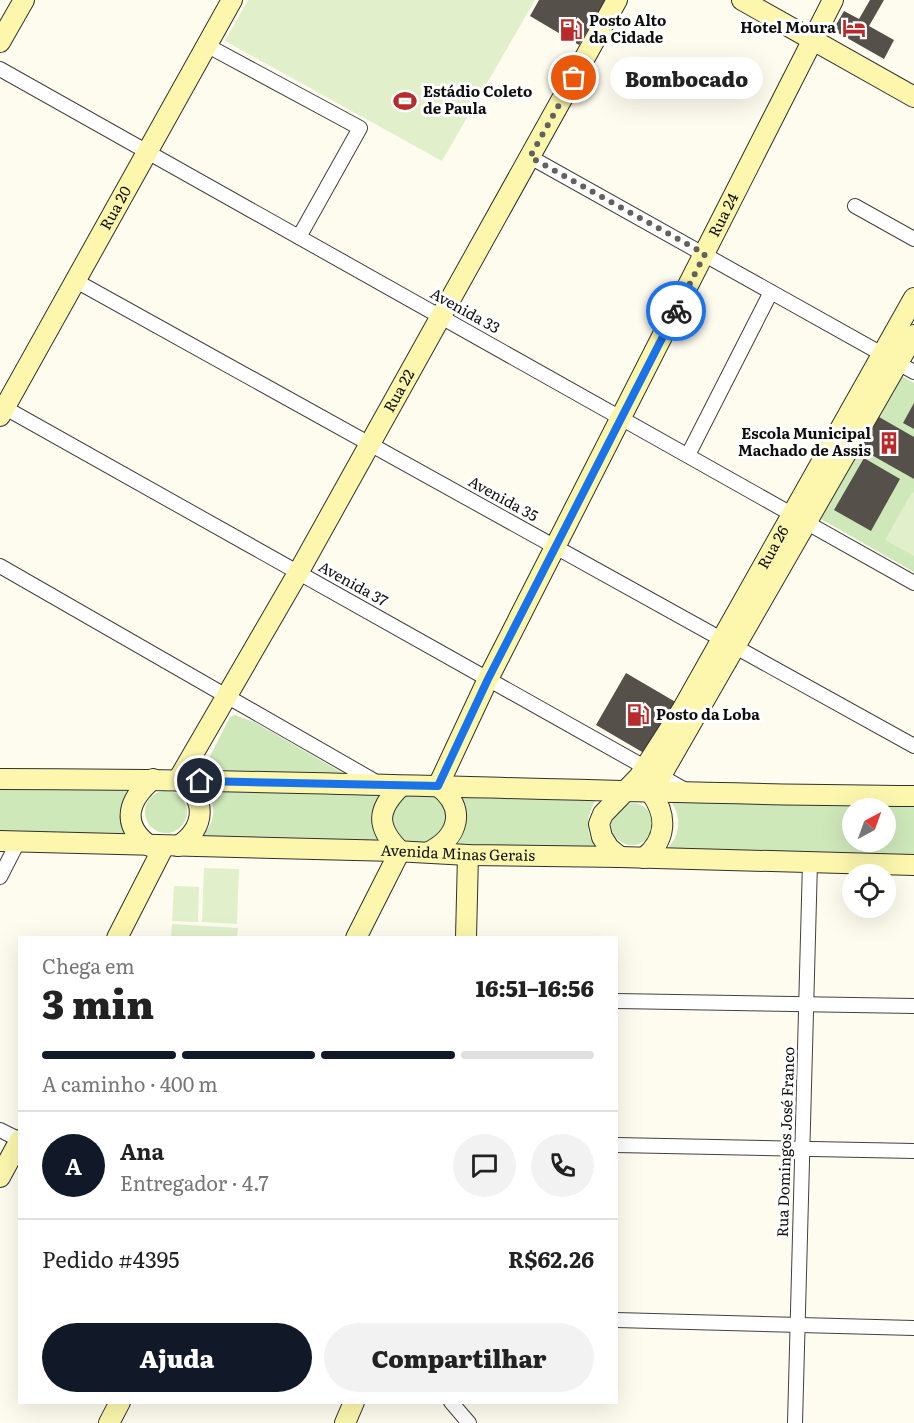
<!DOCTYPE html>
<html lang="pt">
<head>
<meta charset="utf-8">
<style>
	:root { --surface:#fff; --page:#f2f2f2; --text:#222; --muted:#767676; --line:#e0e0e0; --accent:#111827 }
	body { margin:0; font-family:Literata,serif; background:var(--page); color:var(--text); height:100vh; display:flex; flex-direction:column; font-size:22px; white-space:nowrap }
	* { box-sizing:border-box; margin:0 }
	p { font-size:20px; color:var(--muted) }
	.icon { flex:none; width:33px; height:33px; fill:none; stroke:currentColor; stroke-width:2; stroke-linecap:round; stroke-linejoin:round }
	.map { position:relative; flex:1; overflow:hidden }
	.panel { position:absolute; left:18px; top:936px; width:600px; height:468px; display:flex; flex-direction:column; background:var(--surface); border-radius:0px; box-shadow:0 6px 24px #0002 }
	.panel>* { flex:none }
	.needle { width:39px; rotate:41deg }
	.buttons { position:absolute; left:842px; top:798px; display:grid; gap:12px }
	.buttons a { display:grid; place-items:center; width:54px; height:54px; border-radius:50%; background:var(--surface); box-shadow:0 6px 24px #0002; font-size:30px }
	.pin { position:absolute; display:grid; place-items:center; width:51px; height:51px; color:#fff; margin:-26px; border:3px solid #fff; border-radius:50%; box-shadow:0 2px 6px #0007 }
	.courier { position:absolute; display:grid; place-items:center; width:60px; height:60px; margin:-30px; border:4px solid #1a73e8; border-radius:50%; background:#fff; color:#222; box-shadow:0 2px 8px #0007 }
	.bubble { position:absolute; height:42px; border-radius:21px; background:var(--surface); box-shadow:0 6px 24px #0002; font-size:20px; font-weight:800; line-height:42px; text-align:center }
	.summary em { font-style:normal; font-weight:800 }
	.summary div { display:flex; flex-direction:column-reverse }
	.summary { display:flex; align-items:center; justify-content:space-between; height:102px; padding:0 24px }
	h1 { font-size:39px; font-weight:800; line-height:45px }
	.bar { display:grid; grid-template-columns:repeat(4,1fr); gap:9px 6px; align-content:center; height:72px; padding:0 24px }
	.bar i { height:8px; border-radius:4px; background:var(--line) }
	.bar .selected { background:var(--accent) }
	.bar p { grid-column:span 4 }
	.line { display:flex; align-items:center; gap:15px; padding:0 24px; border-top:2px solid var(--line) }
	.line div { flex:1 }
	.round { display:grid; place-items:center; flex:none; width:63px; height:63px; border-radius:32px; background:var(--page) }
	.action { display:flex; gap:12px; margin-top:auto; padding:12px 24px }
	.action a { flex:1; height:69px; border-radius:36px; background:var(--accent); color:#fff; font-size:24px; font-weight:800; line-height:69px; text-align:center }
	.action a+a { background:var(--page); color:var(--text) }
	.map>svg:first-child { display:block }
	.green { fill:#cfe8ba; fill-rule:evenodd }
	.pitch { fill:#e1efcb }
	.building { fill:#56504a }
	.lines { fill:none; stroke-linecap:round; stroke-linejoin:round }
	.street-casing { stroke:#414141; stroke-width:16 }
	.secondary-casing { stroke:#303030; stroke-width:22 }
	.street { stroke:#fff; stroke-width:14 }
	.secondary { stroke:#fcf7ad; stroke-width:20 }
	.done { stroke:#62615d; stroke-width:6; stroke-dasharray:0 10.8 }
	.route { stroke:#1a73e8; stroke-width:8 }
	.labels { text-anchor:middle; stroke-width:6; stroke-linejoin:round; paint-order:stroke }
	.poi-label { font-size:15px; font-weight:bold; fill:#0e0e0e; stroke:#fff; text-anchor:start }
	.street-label { font-size:15px; fill:#0e0e0e; stroke:#fff }
</style>
</head>
<body>
<div class="map">
<svg width="914" height="1423" viewBox="0 0 914 1423">
	<rect width="100%" height="100%" fill="#fefcef"/>
	<g class="green">
		<polygon points="900,375 914,383 914,572 819,518"/>
		<polygon points="235,715 254,722 348,776 207,772 204,768 230,717"/>
		<path d="M 0,781 L 131,785 C 118,804 120,818 130,838 L 0,835 Z"/>
		<path d="M 204,787 L 386,791 L 386,844 L 199,839 C 216,824 218,805 204,787 Z"/>
		<circle cx="166" cy="812" r="21"/>
		<path d="M 408,792 C 436,793 437,791 450,816 L 432,845 L 406,845 L 390,829 L 389,808 Z"/>
		<path d="M 452,793 L 598,797 C 585,814 585,833 597,850 L 447,846 Z"/>
		<path d="M 669,799 L 914,804 L 914,857 L 664,852 C 681,837 683,816 669,799 ZM 852,808 L 885,808 L 885,842 L 852,842 Z"/>
		<circle cx="632" cy="824" r="21"/>
	</g>
	<g class="pitch">
		<polygon points="248,0 535,0 442,161 225,41"/>
		<polygon points="912,492 914,493 914,556 885,540"/>
		<polygon points="204,868 239,869 237,924 202,922"/>
		<polygon points="174,886 199,887 198,922 172,921"/>
		<polygon points="172,924 238,928 237,937 171,937"/>
	</g>
	<g class="building">
		<polygon points="539,0 606,0 579,45 530,16"/>
		<polygon points="870,0 884,0 869,26 894,40 884,59 833,30 844,11 859,19"/>
		<polygon points="914,403 914,429 903,423"/>
		<polygon points="879,417 914,437 914,479 861,449"/>
		<polygon points="864,458 900,479 871,531 834,510"/>
		<polygon points="626,673 679,704 649,756 596,725"/>
	</g>
	<g class="lines">
		<g class="street-casing">
			<g id="street">
				<polyline points="208,46 360,128 299,237"/>
				<polyline points="0,69 914,583"/>
				<polyline points="530,157 914,372"/>
				<polyline points="855,206 914,239"/>
				<polyline points="76,281 914,746"/>
				<polyline points="0,405 689,792"/>
				<polyline points="688,455 771,292"/>
				<polyline points="0,566 378,783"/>
				<polyline points="0,877 19,840"/>
				<polyline points="616,1001 914,1006"/>
				<polyline points="0,1130 20,1140"/>
				<polyline points="616,1145 914,1151"/>
				<polyline points="616,1320 914,1328"/>
				<polyline points="451,1402 469,1423"/>
				<polyline points="795,1423 810,862"/>
			</g>
		</g>
		<g class="secondary-casing">
			<g id="secondary">
				<polyline points="742,0 914,97"/>
				<polyline points="0,42 24,0"/>
				<path id="s1" d="M 0,416 L 232,0"/>
				<path d="M 0,779 C 305,779 609,794 914,796"/>
				<path id="s2" d="M 0,841 L 395,851 L 468,855 L 620,857 L 914,865"/>
				<path d="M 150,846 C 119,824 129,799 153,779"/>
				<path id="s3" d="M 178,846 C 206,828 208,797 178,780 L 298,573 L 617,0"/>
				<path d="M 400,851 C 376,827 376,810 401,786"/>
				<path id="s4" d="M 429,852 C 459,837 467,808 438,786 L 488,679 L 833,0"/>
				<path id="s5" d="M 620,857 L 609,848 L 602,837 L 599,824 L 603,814 L 639,777 L 682,710 L 914,298"/>
				<path d="M 644,858 C 666,840 668,816 651,793 L 914,335"/>
				<polyline points="117,938 164,846"/>
				<polyline points="356,938 400,851"/>
				<polyline points="466,938 468,855"/>
				<polyline points="0,1177 20,1140"/>
				<polyline points="109,1423 120,1402"/>
				<polyline points="345,1423 354,1402"/>
			</g>
		</g>
		<use href="#street" class="street"/>
		<use href="#secondary" class="secondary"/>
	</g>
	<g class="lines">
		<polyline class="done" points="574,78 530,157 705,254 676,311"/>
		<polyline class="route" points="200,781 438,786 488,679 676,311"/>
	</g>
	<defs>
		<g id="hotel-bare" transform="scale(1.8)"><path d="M-6-4.5h1.5V1H6V5H4.5V3h-9V5H-6ZM-4 0a1.8 1.8 0 1 1 3.6 0ZM.5 0V-2.5h3Q6-2.5 6 0Z" fill="#b92b2b" stroke="#fff" stroke-width="2.5" paint-order="stroke"/></g>
		<g id="fuel-bare" transform="scale(1.8)"><path d="M-5.5-6h7V0h2V4h1.3V-2.5L3-4.5l.8-.8L6-3V5H2.5V1h-1V6h-7ZM-4.2-4.7v3.2H.2V-4.7Z" fill="#b92b2b" stroke="#fff" stroke-width="2.5" paint-order="stroke"/></g>
		<g id="stadium-bare" transform="scale(1.8)"><path d="M0-5a6.5 5 0 1 0 0 10a6.5 5 0 1 0 0-10ZM-3.5-1.8h7v3.6h-7Z" fill="#b92b2b" stroke="#fff" stroke-width="2.5" paint-order="stroke"/></g>
		<g id="building-bare" transform="scale(1.8)"><path d="M-4-6H4V6H1V3H-1V6H-4ZM-2.5-4.3h1.7v1.8h-1.7ZM.8-4.3h1.7v1.8H.8ZM-2.5-1h1.7V.8h-1.7ZM.8-1h1.7V.8H.8Z" fill="#b92b2b" stroke="#fff" stroke-width="2.5" paint-order="stroke"/></g>
	</defs>
	<g fill-rule="evenodd">
		<use href="#hotel-bare" x="854" y="28"/>
		<use href="#fuel-bare" x="571" y="30"/>
		<use href="#stadium-bare" x="405" y="101"/>
		<use href="#building-bare" x="889" y="443"/>
		<use href="#fuel-bare" x="638" y="715"/>
	</g>
	<g class="labels">
		<g class="poi-label">
			<text x="589" y="26">Posto Alto<tspan x="589" dy="17">da Cidade</tspan></text>
			<text x="836" y="33" text-anchor="end">Hotel Moura</text>
			<text x="423" y="97">Estádio Coleto<tspan x="423" dy="17">de Paula</tspan></text>
			<text x="871" y="439" text-anchor="end">Escola Municipal<tspan x="871" dy="17">Machado de Assis</tspan></text>
			<text x="656" y="720">Posto da Loba</text>
		</g>
		<g class="street-label">
			<text dy="5" stroke="none"><textPath href="#s1" startOffset="238">Rua 20</textPath></text>
			<text dy="5" stroke="none"><textPath href="#s4" startOffset="722">Rua 24</textPath></text>
			<text transform="translate(465 311) rotate(29)" y="5">Avenida 33</text>
			<text dy="5" stroke="none"><textPath href="#s3" startOffset="530">Rua 22</textPath></text>
			<text transform="translate(503 499) rotate(29)" y="5">Avenida 35</text>
			<text dy="5" stroke="none"><textPath href="#s5" startOffset="369">Rua 26</textPath></text>
			<text transform="translate(353 584) rotate(29)" y="5">Avenida 37</text>
			<text dy="5" stroke="none"><textPath href="#s2" startOffset="458">Avenida Minas Gerais</textPath></text>
			<text transform="translate(786 1142) rotate(-88)" y="5">Rua Domingos José Franco</text>
		</g>
	</g>
</svg>
<div class="buttons">
<a><svg class="needle" viewBox="-14 -14 28 28"><path d="M0-13l5 13h-10z" fill="#e53935"/><path d="M0 13l5-13h-10z" fill="#767676"/></svg></a>
<a><svg class="icon" aria-label="locate" viewBox="0 0 24 24"><circle cx="12" cy="12" r="6"/><path d="M12 2v4M12 18v4M2 12h4M18 12h4"/></svg></a>
</div>
<div class="pin" style="left:574px;top:78px;background:#ea580c"><svg class="icon" aria-label="bag" viewBox="0 0 24 24"><path d="M5 8h14l-1 12H6zM9 8a3 3 0 0 1 6 0"/></svg></div>
<div class="pin" style="left:200px;top:781px;background:#1f2937"><svg class="icon" aria-label="home" viewBox="0 0 24 24"><path d="M3 11l9-7 9 7M6 9v11h12V9"/></svg></div>
<div class="courier" style="left:676px;top:311px"><svg class="icon" aria-label="bike" viewBox="0 0 24 24"><circle cx="6" cy="16" r="4"/><circle cx="18" cy="16" r="4"/><path d="M6 16l4-8h5l3 8M10 8l3 8H6M13 5h3"/></svg></div>
<div class="bubble" style="left:610px;top:57px;width:153px">Bombocado</div>
<section class="panel">
<div class="summary"><div><h1>3 min</h1><p>Chega em</p></div><em>16:51–16:56</em></div>
<div class="bar"><i class="selected"></i><i class="selected"></i><i class="selected"></i><i></i><p>A caminho · 400 m</p></div>
<div class="line" style="height:108px"><b class="round" style="background:var(--accent);color:#fff">A</b><div><b>Ana</b><p>Entregador · 4.7</p></div><a class="round"><svg class="icon" aria-label="chat" viewBox="0 0 24 24"><path d="M4 5h16v11H9l-5 4z"/></svg></a><a class="round"><svg class="icon" aria-label="phone" viewBox="0 0 24 24"><path d="M5 4h4l2 5-3 2q2 4 5 5l2-3 5 2v4C11 20 4 13 5 4z"/></svg></a></div>
<div class="line" style="height:78px"><div>Pedido #4395</div><b>R$62.26</b></div>
<div class="action"><a>Ajuda</a><a>Compartilhar</a></div>
</section>
</div>
</body>
</html>
